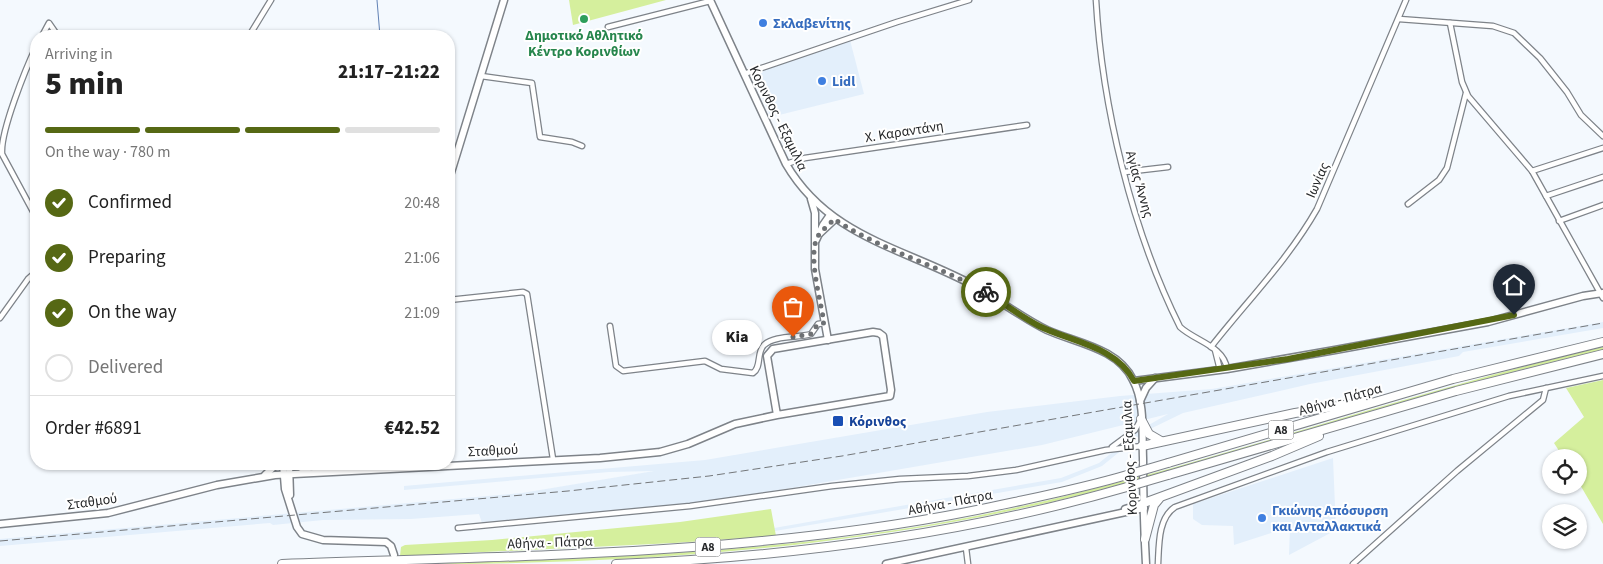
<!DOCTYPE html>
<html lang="en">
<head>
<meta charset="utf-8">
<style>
	:root { --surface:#fff; --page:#f2f2f2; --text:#222; --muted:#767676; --line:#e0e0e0; --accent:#566814 }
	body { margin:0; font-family:"Source Sans 3",sans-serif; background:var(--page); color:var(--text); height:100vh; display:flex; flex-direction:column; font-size:19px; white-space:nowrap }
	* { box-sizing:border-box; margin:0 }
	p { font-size:16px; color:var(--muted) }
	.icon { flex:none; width:28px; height:28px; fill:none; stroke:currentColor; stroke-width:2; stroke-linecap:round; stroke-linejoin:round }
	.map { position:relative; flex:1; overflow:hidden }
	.side { position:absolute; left:30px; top:30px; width:425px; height:440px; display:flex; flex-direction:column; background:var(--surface); border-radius:20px; box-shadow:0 1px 4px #0004 }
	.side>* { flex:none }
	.controls { position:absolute; left:1542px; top:449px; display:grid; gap:10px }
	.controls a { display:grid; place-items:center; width:45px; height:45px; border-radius:50%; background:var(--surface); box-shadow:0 1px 4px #0004; font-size:25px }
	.pin { position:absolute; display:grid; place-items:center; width:42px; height:42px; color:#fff; margin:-51px -21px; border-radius:50% 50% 50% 0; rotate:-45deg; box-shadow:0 0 5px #0007 }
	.pin .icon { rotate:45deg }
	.courier { position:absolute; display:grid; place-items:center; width:50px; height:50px; margin:-25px; border:4px solid #566814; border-radius:50%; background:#fff; color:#222; box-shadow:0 1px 6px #0007 }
	.bubble { position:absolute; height:35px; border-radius:18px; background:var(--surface); box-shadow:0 1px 4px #0004; font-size:16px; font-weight:800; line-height:35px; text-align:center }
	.head em { font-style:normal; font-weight:800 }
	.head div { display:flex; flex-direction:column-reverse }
	.head { display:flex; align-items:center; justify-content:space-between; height:85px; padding:0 15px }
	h1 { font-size:32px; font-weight:800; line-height:38px }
	.bar { display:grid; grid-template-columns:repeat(4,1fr); gap:8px 5px; align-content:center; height:60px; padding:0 15px }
	.bar i { height:6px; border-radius:4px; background:var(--line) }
	.bar .active { background:var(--accent) }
	.bar p { grid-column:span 4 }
	.line { display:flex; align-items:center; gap:12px; padding:0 15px; border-top:1px solid var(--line) }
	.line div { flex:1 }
	ol { padding:0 15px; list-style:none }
	li { display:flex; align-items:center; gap:15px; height:55px }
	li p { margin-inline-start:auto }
	li .icon { padding:5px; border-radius:50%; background:var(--accent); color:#fff; stroke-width:4 }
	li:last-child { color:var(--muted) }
	li i { width:28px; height:28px; border:2px solid var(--line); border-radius:50% }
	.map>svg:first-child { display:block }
	.built { fill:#e3effb }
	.green { fill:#d5ef9d }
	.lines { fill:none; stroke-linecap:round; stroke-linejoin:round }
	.stream { stroke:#6282b5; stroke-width:1 }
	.street-casing { stroke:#7e8389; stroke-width:7 }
	.secondary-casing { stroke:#7e8389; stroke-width:9 }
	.highway-casing { stroke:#7e8389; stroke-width:10 }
	.street { stroke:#fff; stroke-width:4.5 }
	.secondary { stroke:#fff; stroke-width:6 }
	.highway { stroke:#fff; stroke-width:8 }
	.rail { stroke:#74777a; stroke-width:1; stroke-dasharray:8 4; stroke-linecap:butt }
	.highway-bridge-casing { stroke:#7e8389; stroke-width:10; stroke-linecap:butt }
	.highway-bridge { stroke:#fff; stroke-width:8 }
	.done { stroke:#6e7174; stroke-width:5; stroke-dasharray:0 9 }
	.route { stroke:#566814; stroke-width:6 }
	.leisure-dot { fill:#2e9e5b; stroke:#fff; stroke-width:2 }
	.shop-dot { fill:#3f7fe0; stroke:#fff; stroke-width:2 }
	.transit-dot { fill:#1a4fb4; stroke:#fff; stroke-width:2 }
	.labels { text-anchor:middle; stroke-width:4; stroke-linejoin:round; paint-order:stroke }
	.shield { fill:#fff; stroke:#67686a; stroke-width:1 }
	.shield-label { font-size:12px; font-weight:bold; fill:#26282a }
	.shop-label { font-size:14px; font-weight:bold; fill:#366cbe; stroke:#fff; text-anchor:start }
	.leisure-label { font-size:14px; font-weight:bold; fill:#27864d; stroke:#fff }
	.street-label { font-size:14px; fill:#26282a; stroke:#fff }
	.transit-label { font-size:14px; font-weight:bold; fill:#164399; stroke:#fff; text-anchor:start }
</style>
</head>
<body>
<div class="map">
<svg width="1603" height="564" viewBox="0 0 1603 564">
	<rect width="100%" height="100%" fill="#f4f9fe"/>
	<g class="built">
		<polygon points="850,40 864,94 771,117 752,74"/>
		<polygon points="1603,322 1603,328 1463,352 1459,356 1310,384 1183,413 1144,432 1102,466 1062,482 775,531 774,528 1061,478 1099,463 1140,430 1168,414 1042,445 738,497 679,505 482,523 479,514 411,519 323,520 273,525 270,523 0,546 0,539 522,493 654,471 609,472 404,490 404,486 705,460 987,412 1120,396 1212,389"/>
		<polygon points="1333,458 1336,530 1289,555 1290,527 1234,545 1233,526 1202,525 1193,519 1193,504"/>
	</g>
	<g class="green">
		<polygon points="569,0 666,0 573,25"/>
		<path d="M 1603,347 L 1603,350 C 1478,378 1355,416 1231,452 C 1172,469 1112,488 1051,502 C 847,548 639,564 429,564 C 614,557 798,552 981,515 C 1191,472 1394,395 1603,347 Z"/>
		<polygon points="1603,380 1603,524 1579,483 1579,458 1563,457 1554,443 1584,417 1566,388"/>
		<polygon points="771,509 776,536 674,543 400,556 401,547 405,545 492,540 680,522"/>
	</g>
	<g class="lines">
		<polyline class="stream" points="377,0 380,36"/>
		<g class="street-casing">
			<g id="street">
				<path d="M 1096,0 C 1102,106 1132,231 1180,327 C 1195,341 1224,346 1227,369"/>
				<polyline points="1399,19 1493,26 1514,33 1540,58 1567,92 1581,115 1603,136"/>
				<polyline points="1450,23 1462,82 1468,96 1532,171 1603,298"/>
				<polyline points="608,27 710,1"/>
				<polyline points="42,36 49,23 58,36"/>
				<polyline points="249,36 271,0"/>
				<path d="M 36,47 C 26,68 0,132 2,154 L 36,217"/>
				<polyline points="744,74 897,22 969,0"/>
				<polyline points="481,76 532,83 540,137 572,142 582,146"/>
				<polyline points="786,164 805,158 1027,125"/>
				<polyline points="1532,171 1603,148"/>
				<polyline points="1125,172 1168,167"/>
				<polyline points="1546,196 1603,177"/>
				<polyline points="1408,204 1439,180 1447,168 1466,93"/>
				<polyline points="1559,221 1603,205"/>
				<polyline points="449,300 523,292 527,294 553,459"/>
				<polyline points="0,318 28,279 36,272"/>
				<path d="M 610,326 L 616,366 L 623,371 L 705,361 L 721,369 L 753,373 C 762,367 756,353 764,345 C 775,335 798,338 811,334 L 818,324 L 825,323"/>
				<path d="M 1211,347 C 1247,301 1288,260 1317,209 L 1406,0"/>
				<polyline points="1215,350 1220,370"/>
				<polyline points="1112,447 1135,430 1141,419"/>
				<polyline points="458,528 690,506 832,486 900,479 968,476 1016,470 1106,450 1142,446"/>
				<polyline points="966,548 968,564"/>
				<path d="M 1158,564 C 1159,545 1158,518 1175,507 L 1327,452 L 1509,396 L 1603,376"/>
				<polyline points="1353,564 1457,471 1543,400 1546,388"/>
			</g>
		</g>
		<g class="secondary-casing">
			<g id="secondary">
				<path d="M 710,0 L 786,164 C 828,236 900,247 969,283 C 996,297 1020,317 1047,330 C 1076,343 1118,348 1133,380 C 1145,402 1142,433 1143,458 C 1143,493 1144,529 1146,564"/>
				<polyline points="449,179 504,0"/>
				<polyline points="811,199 815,213 815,269 828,340"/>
				<polyline points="820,233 835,219"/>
				<polyline points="816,240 823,225 830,215"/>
				<polyline points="1134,381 1227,369 1335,350 1488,322 1583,296 1603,293"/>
				<polyline points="1140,401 1146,388 1155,378"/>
				<polyline points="283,464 285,489 297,527 302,534 323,540 386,542 391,546 394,555"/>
				<polyline points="289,464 290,495"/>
				<polyline points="294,464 308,472"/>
				<polyline points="265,475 277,464"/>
				<polyline points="1125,509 1144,503"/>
				<polyline points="0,524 108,513 217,485 275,475 600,458 660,452 688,444 735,424 777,415 890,396 891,390 883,336 879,333 873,332 773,349 767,356 777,415"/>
				<polyline points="886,564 1144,508"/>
			</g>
		</g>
		<g class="highway-casing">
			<g id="highway">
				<polyline points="1141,419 1149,434 1161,441"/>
				<polyline points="1142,446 1295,413 1363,402"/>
				<polyline points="1168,463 1453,379 1603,342"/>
				<polyline points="1168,475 1456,391 1603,354"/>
				<polyline points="1144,503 1272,456 1319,436"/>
				<polyline points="1145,539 1154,505 1159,499"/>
				<path d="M 282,564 C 527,555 774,556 1015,502 C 1052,494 1090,486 1127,475"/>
				<path d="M 616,564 C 788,557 961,535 1127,487"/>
			</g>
		</g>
		<use href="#street" class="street"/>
		<use href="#secondary" class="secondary"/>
		<use href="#highway" class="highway"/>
		<polyline class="rail" points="0,541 568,491 709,476 842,456 1603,323"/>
		<g class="highway-bridge-casing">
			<g id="highway-bridge">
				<polyline points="1127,475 1168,463"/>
				<polyline points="1127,487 1168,475"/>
			</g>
		</g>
		<use href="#highway-bridge" class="highway-bridge"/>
	</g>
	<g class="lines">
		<path class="done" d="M 793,337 L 811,334 L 818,324 L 824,323 C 821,301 807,255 818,236 C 822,230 830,224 834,219 C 881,250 937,265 986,292"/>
		<path class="route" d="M 986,292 C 1003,303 1020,316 1039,326 C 1071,342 1116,346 1134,381 L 1288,359 L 1514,315"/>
	</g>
	<circle class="leisure-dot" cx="584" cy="19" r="5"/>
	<g class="shop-dot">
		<circle cx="763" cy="23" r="5"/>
		<circle cx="822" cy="81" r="5"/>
		<circle cx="1262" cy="518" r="5"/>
	</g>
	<rect class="transit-dot" x="832" y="415" width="12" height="12" rx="2.5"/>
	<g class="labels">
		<g class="shield">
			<rect x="1268.5" y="420.5" width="25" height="19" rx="4"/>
			<rect x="695.5" y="537.5" width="25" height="19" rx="4"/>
		</g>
		<g class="shield-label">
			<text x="1281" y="434">Α8</text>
			<text x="708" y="551">Α8</text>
		</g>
		<g class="shop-label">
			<text x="773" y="28">Σκλαβενίτης</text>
			<text x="832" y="86">Lidl</text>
			<text x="1272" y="515">Γκιώνης Απόσυρση<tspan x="1272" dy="16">και Ανταλλακτικά</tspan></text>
		</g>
		<g class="leisure-label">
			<text x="584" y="40">Δημοτικό Αθλητικό<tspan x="584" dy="16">Κέντρο Κορινθίων</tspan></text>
		</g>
		<g class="street-label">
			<text transform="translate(779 118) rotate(64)" y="5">Κορινθος - Εξαμιλια</text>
			<text transform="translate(904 131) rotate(-9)" y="5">Χ. Καραντάνη</text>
			<text transform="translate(1317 180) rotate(-66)" y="5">Ιωνίας</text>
			<text transform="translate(1140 184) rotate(74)" y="5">Αγίας Άννης</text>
			<text transform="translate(1340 399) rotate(-16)" y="5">Αθήνα - Πάτρα</text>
			<text transform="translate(493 450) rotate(-3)" y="5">Σταθμού</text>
			<text transform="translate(1129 458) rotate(-93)" y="5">Κορινθος - Εξαμιλια</text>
			<text transform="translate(92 501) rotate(-8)" y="5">Σταθμού</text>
			<text transform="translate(950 502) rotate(-11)" y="5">Αθήνα - Πάτρα</text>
			<text transform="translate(550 542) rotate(-2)" y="5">Αθήνα - Πάτρα</text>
		</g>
		<g class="transit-label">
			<text x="849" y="426">Κόρινθος</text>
		</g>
	</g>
</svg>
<div class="controls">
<a><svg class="icon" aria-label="locate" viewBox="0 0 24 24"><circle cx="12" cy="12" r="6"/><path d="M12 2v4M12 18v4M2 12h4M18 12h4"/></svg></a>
<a><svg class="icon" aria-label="layers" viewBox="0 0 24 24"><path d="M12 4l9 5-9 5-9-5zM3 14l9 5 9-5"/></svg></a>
</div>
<div class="pin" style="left:793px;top:337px;background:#ea580c"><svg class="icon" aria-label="bag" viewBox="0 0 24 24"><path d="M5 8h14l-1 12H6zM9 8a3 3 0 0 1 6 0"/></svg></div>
<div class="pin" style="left:1514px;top:315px;background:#1f2937"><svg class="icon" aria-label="home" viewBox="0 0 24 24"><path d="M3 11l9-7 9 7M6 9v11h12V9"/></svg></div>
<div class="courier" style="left:986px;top:292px"><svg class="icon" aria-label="bike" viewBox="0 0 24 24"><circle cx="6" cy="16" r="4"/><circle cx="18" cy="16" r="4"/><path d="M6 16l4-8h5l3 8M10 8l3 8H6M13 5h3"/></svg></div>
<div class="bubble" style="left:712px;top:320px;width:50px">Kia</div>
<section class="side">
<div class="head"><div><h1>5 min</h1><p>Arriving in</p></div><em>21:17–21:22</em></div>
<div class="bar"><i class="active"></i><i class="active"></i><i class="active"></i><i></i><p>On the way · 780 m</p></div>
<ol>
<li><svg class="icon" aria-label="check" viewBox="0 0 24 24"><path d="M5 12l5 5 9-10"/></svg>Confirmed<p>20:48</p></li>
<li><svg class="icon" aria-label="check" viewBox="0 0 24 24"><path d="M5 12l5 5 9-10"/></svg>Preparing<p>21:06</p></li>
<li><svg class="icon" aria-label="check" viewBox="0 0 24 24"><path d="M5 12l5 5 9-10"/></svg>On the way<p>21:09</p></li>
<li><i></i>Delivered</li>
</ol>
<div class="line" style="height:65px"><div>Order #6891</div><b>€42.52</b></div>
</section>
</div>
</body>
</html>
